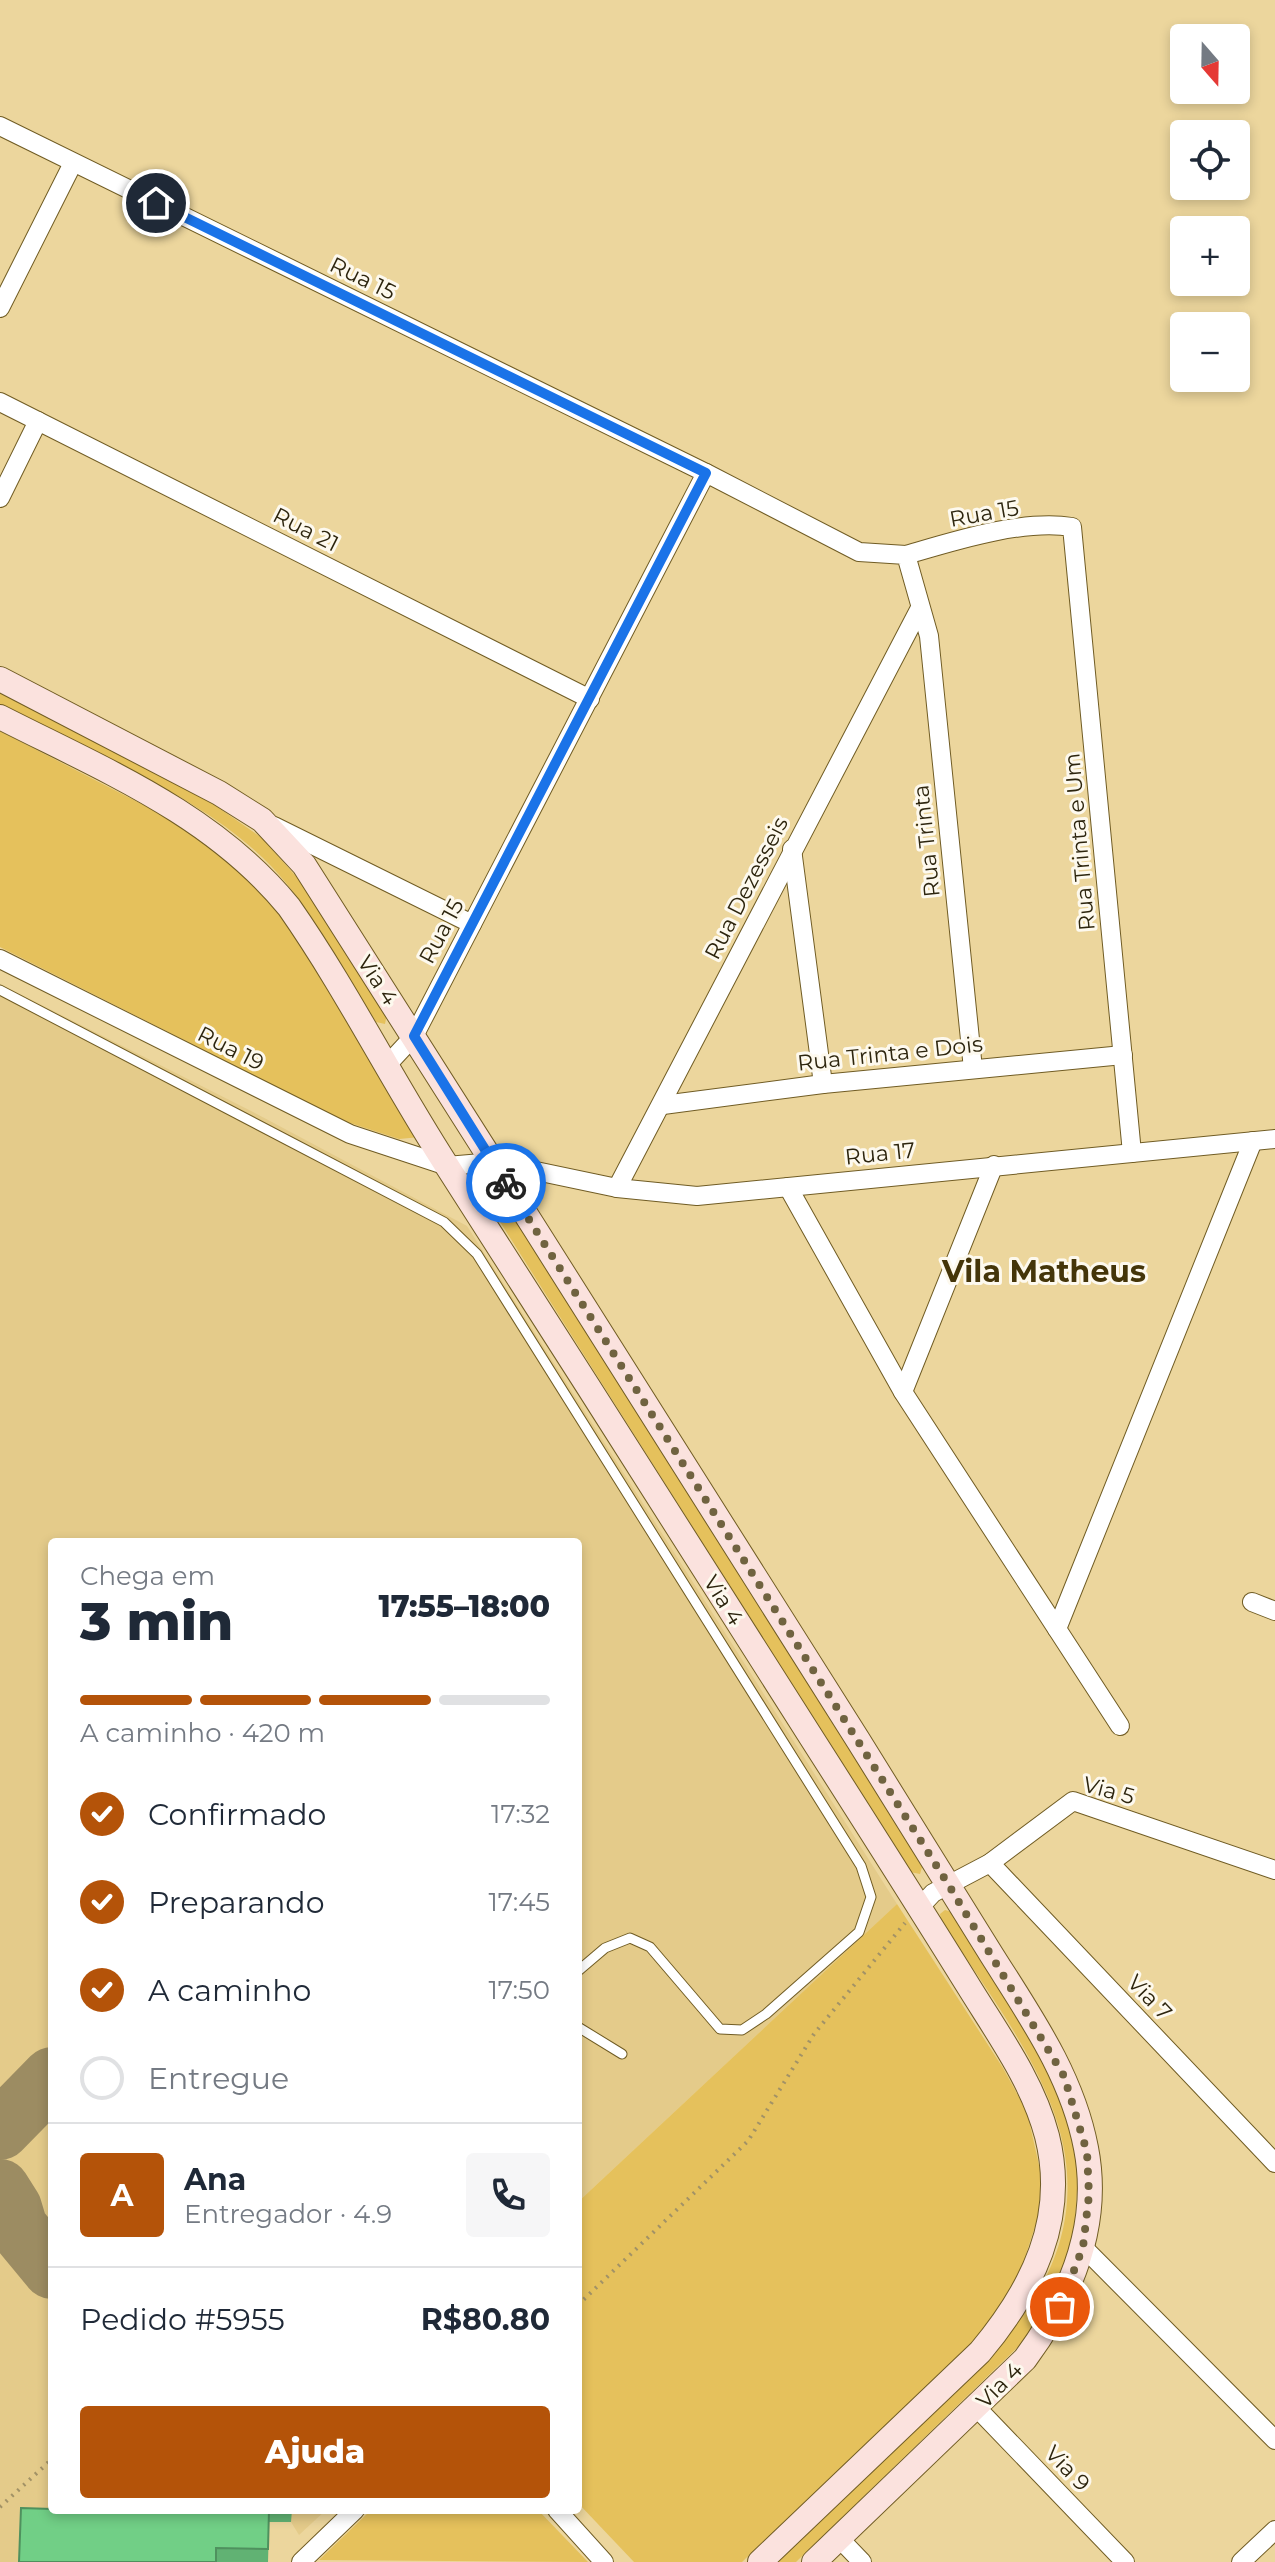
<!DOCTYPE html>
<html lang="pt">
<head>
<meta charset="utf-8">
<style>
	:root { --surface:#fff; --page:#f6f6f7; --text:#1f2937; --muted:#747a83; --line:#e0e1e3; --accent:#b45309 }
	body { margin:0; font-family:Montserrat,sans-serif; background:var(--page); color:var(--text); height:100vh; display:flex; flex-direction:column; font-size:30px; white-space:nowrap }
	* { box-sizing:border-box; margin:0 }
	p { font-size:26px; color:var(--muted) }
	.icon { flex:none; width:44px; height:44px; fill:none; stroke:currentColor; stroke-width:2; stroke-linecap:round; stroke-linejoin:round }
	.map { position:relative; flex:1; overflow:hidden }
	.side { position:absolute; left:48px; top:1538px; width:534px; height:976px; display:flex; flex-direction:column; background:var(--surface); border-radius:8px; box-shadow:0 4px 12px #0003 }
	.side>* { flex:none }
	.needle { width:52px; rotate:160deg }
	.fabs { position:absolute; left:1170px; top:24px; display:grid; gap:16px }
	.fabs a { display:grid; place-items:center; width:80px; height:80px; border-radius:8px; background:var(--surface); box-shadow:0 4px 12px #0003; font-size:40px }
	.pin { position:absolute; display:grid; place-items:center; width:68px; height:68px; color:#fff; margin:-34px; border:4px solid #fff; border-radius:50%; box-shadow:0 2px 8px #0007 }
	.courier { position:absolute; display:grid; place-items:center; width:80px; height:80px; margin:-40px; border:6px solid #1a73e8; border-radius:50%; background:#fff; color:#222; box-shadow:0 2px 10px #0007 }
	.head em { font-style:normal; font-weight:800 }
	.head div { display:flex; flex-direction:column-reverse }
	.head { display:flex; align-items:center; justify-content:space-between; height:136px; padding:0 32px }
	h1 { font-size:52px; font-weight:800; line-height:60px }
	.bar { display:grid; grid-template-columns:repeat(4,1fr); gap:12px 8px; align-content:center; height:96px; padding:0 32px }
	.bar i { height:10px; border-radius:6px; background:var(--line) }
	.bar .active { background:var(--accent) }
	.bar p { grid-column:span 4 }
	.line { display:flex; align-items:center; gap:20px; padding:0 32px; border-top:2px solid var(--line) }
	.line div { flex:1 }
	.round { display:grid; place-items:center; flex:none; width:84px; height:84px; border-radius:8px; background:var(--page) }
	ol { padding:0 32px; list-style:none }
	li { display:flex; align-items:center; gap:24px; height:88px }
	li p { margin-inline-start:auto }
	li .icon { padding:8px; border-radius:50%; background:var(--accent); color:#fff; stroke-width:4 }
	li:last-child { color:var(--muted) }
	li i { width:44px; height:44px; border:4px solid var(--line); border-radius:50% }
	.button { display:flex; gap:16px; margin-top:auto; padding:16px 32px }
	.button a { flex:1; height:92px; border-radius:8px; background:var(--accent); color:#fff; font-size:32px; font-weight:800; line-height:92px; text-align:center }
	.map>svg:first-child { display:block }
	.built { fill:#e4cb8a }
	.green { fill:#e5c15c }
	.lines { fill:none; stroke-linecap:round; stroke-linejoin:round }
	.taxiway { stroke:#9c8c62; stroke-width:60 }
	.lane-casing { stroke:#705c24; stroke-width:11 }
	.street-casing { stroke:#705c24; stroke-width:20 }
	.secondary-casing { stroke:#705c24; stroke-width:26 }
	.path { stroke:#a29266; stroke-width:4; stroke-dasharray:2 6; stroke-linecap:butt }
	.lane { stroke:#fff; stroke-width:9 }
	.street { stroke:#fff; stroke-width:18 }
	.secondary { stroke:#fbe2de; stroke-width:24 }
	.wall { fill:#61b273 }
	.building { fill:#71cf86; stroke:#4f915e; stroke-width:2 }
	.done { stroke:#706340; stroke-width:8; stroke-dasharray:0 14.4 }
	.route { stroke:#1a73e8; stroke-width:10 }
	.labels { text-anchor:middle; stroke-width:6; stroke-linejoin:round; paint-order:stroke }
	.street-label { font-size:22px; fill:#2d250e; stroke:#fdf9ee }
	.district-label { font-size:30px; font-weight:bold; fill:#443509; stroke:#fdf9ee }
</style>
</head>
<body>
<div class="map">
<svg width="1275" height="2562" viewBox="0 0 1275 2562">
	<rect width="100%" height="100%" fill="#ecd69d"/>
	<polygon class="built" points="0,984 253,1112 467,1226 897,1904 578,2202 578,1542 52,1542 52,2510 326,2510 299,2535 291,2522 269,2522 268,2562 0,2562"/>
	<g class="green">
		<path d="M 0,690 L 190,788 L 262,838 L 301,882 L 387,1014 L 385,1024 L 376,1022 C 343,970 313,910 271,866 C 204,796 86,750 0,706 Z"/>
		<polygon points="0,731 186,827 257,884 286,920 420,1137 399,1139 344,1121 0,947"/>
		<polygon points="494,1187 923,1864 920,1874 910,1872 485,1198 483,1193"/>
		<polygon points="897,1904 1003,2068 1027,2112 1041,2174 1040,2211 1019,2276 982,2333 742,2562 634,2562 578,2503 578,2202"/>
		<path d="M 945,1910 L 952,1912 L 1037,2049 L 1071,2127 L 1078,2176 L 1074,2235 L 1055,2291 L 1023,2342 L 796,2562 L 774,2562 C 820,2519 865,2476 910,2433 C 991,2357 1084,2279 1065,2155 C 1053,2074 984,1988 941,1920 L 940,1914 Z"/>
		<polygon points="371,2510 538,2510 588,2562 319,2560"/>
	</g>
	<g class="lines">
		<g class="taxiway">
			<polyline points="0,2130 52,2077"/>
			<polyline points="0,2189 12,2208 18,2228 52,2269"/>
		</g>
		<g class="lane-casing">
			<g id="lane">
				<polyline points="0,990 444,1222 477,1254 861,1866 871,1897 859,1932 766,2014 742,2030 720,2029 650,1947 630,1938 605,1948 578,1971"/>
				<polyline points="578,2027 622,2054"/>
			</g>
		</g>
		<g class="street-casing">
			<g id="street">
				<polyline points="0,126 706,473 414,1036 388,1064"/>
				<polyline points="0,308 73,163"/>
				<polyline points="0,402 590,699"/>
				<polyline points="706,473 859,552 906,555 929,636 973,1069"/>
				<polyline points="0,498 38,421"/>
				<path d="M 906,555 C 954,541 1022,519 1072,527 L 1132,1153"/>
				<polyline points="274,826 472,924"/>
				<polyline points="792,849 823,1084"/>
				<polyline points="0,959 350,1134 447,1166 493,1162 617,1188 697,1196 1275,1139"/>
				<polyline points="663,1105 823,1084 1123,1055"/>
				<polyline points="788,1187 903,1392 1057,1629 1253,1141"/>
				<polyline points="617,1188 919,610"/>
				<polyline points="903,1392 994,1165"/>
				<polyline points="1252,1602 1275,1611"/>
				<polyline points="1057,1629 1120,1726"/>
				<polyline points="990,1863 1275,2163"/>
				<polyline points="919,1908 933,1893 990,1863 1073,1801 1275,1870"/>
				<polyline points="1083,2247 1275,2440"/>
				<polyline points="976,2407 1125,2562"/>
				<polyline points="557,2510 604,2562"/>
				<polyline points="839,2538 862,2562"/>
				<polyline points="301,2562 355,2510"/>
				<polyline points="1241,2562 1275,2530"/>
			</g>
		</g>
		<g class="secondary-casing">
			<g id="secondary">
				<path d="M 0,679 L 219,793 L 262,820 L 304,865 C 490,1156 673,1448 858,1740 C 902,1811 947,1883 991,1954 C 1030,2016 1072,2075 1086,2148 C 1101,2225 1070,2298 1025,2359 L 814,2562"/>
				<path d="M 0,717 C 104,770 213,814 289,907 C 347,990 392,1081 447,1166 C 569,1356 690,1546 811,1737 C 864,1820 917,1903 969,1987 C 998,2034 1033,2082 1047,2136 C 1068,2219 1032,2290 980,2352 L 760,2562"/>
			</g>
		</g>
		<g class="path">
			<polyline points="578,2305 748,2141 814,2034 905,1923"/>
			<polyline points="0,2507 52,2459"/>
		</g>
		<use href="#lane" class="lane"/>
		<use href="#street" class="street"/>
		<use href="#secondary" class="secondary"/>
	</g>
	<polygon class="wall" points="52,2510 292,2510 291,2522 269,2522 268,2562 19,2562"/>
	<polygon class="building" points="21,2508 52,2509 52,2510 269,2510 268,2549 216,2548 216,2562 19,2562"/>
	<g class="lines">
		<polyline class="done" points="506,1183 948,1884 1064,2076 1087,2152 1089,2195 1083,2247 1060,2307"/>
		<polyline class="route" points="156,203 706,473 414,1036 506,1183"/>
	</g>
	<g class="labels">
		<g class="street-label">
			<text transform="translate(363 278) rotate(26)" y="8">Rua 15</text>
			<text transform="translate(984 513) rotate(-10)" y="8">Rua 15</text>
			<text transform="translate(306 529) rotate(27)" y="8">Rua 21</text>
			<text transform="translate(926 841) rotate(-96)" y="8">Rua Trinta</text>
			<text transform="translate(1079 842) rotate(-95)" y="8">Rua Trinta e Um</text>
			<text transform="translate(746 888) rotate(-63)" y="8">Rua Dezesseis</text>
			<text transform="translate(441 931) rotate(-62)" y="8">Rua 15</text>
			<text transform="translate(378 980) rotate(57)" y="8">Via 4</text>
			<text transform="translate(231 1048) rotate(27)" y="8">Rua 19</text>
			<text transform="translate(890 1053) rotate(-6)" y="8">Rua Trinta e Dois</text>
			<text transform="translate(880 1153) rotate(-6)" y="8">Rua 17</text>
			<text transform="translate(724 1600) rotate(58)" y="8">Via 4</text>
			<text transform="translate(1109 1790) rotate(15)" y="8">Via 5</text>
			<text transform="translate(1150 1997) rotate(46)" y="8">Via 7</text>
			<text transform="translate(999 2385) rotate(-45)" y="8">Via 4</text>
			<text transform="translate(1068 2468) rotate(46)" y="8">Via 9</text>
		</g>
		<g class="district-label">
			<text x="1044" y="1282">Vila Matheus</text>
		</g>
	</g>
</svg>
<div class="fabs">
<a><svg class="needle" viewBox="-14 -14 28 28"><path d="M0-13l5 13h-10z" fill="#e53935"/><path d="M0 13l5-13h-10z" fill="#747a83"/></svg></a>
<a><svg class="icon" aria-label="locate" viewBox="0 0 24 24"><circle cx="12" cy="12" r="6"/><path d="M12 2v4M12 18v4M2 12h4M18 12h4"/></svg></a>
<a>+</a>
<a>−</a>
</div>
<div class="pin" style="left:1060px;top:2307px;background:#ea580c"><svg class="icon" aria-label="bag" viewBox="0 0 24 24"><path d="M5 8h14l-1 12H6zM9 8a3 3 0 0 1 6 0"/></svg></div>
<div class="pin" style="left:156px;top:203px;background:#1f2937"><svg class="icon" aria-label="home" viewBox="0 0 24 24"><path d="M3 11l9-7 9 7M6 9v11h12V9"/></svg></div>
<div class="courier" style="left:506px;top:1183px"><svg class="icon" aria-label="bike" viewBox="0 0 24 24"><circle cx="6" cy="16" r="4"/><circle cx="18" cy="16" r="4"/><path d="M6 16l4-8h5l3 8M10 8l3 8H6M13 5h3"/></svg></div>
<section class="side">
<div class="head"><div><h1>3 min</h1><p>Chega em</p></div><em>17:55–18:00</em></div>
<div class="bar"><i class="active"></i><i class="active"></i><i class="active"></i><i></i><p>A caminho · 420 m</p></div>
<ol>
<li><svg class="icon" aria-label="check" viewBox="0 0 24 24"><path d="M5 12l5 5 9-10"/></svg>Confirmado<p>17:32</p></li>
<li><svg class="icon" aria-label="check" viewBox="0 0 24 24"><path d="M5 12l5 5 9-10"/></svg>Preparando<p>17:45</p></li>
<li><svg class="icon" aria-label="check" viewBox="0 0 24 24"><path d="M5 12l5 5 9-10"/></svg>A caminho<p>17:50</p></li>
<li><i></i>Entregue</li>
</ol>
<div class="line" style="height:144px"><b class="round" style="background:var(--accent);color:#fff">A</b><div><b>Ana</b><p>Entregador · 4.9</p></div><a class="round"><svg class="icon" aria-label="phone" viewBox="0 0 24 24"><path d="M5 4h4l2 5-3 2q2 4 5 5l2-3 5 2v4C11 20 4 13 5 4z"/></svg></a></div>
<div class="line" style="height:104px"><div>Pedido #5955</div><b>R$80.80</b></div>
<div class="button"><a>Ajuda</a></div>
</section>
</div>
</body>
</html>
